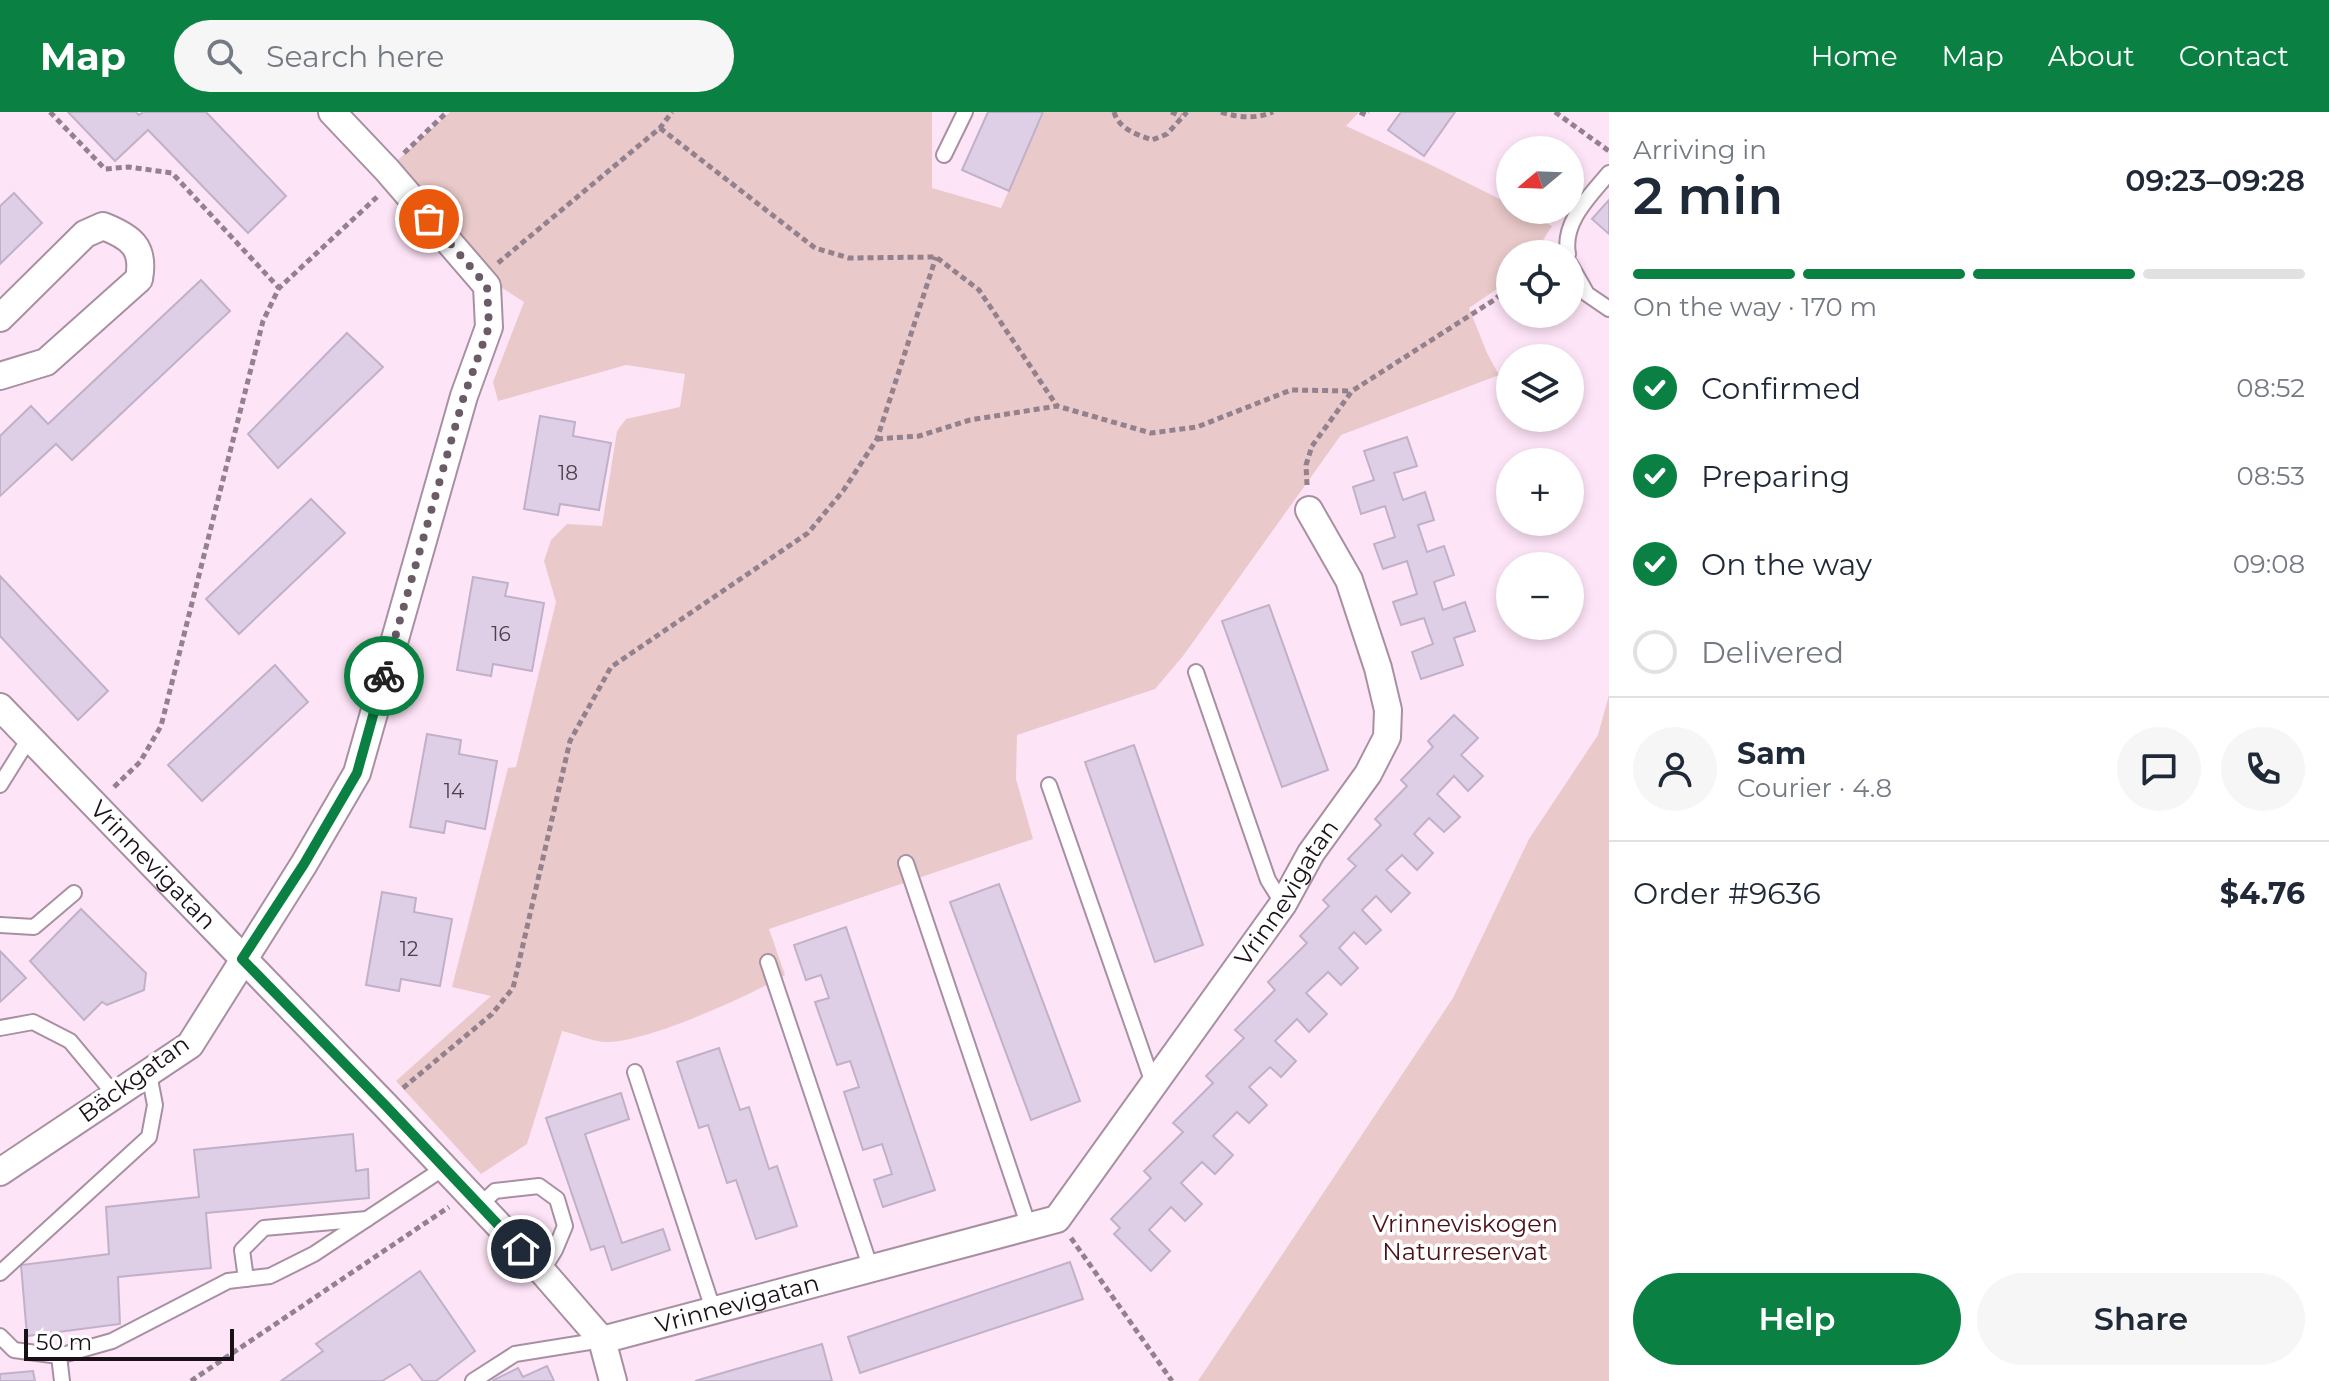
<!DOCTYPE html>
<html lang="en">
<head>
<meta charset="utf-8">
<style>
	:root { --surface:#fff; --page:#f6f6f7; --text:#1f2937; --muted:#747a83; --line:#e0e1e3; --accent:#0b8043 }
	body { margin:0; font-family:Montserrat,sans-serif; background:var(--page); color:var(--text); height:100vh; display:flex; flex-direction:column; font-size:30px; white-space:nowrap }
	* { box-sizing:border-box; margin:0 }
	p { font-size:26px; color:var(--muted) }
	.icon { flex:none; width:44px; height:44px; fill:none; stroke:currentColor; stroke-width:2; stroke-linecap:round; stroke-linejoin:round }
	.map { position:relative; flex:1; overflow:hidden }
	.details { display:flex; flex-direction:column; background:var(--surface); width:720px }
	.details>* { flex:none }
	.needle { width:52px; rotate:251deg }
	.tools { position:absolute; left:1496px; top:24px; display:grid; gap:16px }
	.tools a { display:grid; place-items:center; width:88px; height:88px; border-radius:50%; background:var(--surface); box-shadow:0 4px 12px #0003; font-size:40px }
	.scale { position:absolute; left:24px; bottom:20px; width:210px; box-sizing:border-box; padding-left:8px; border:4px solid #1a1118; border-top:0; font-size:22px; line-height:28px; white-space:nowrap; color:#1a1118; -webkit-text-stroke:6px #fff; paint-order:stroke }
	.pin { position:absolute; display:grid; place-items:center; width:68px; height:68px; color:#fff; margin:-34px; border:4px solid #fff; border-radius:50%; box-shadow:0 2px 8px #0007 }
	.courier { position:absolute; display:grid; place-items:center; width:80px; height:80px; margin:-40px; border:6px solid #0b8043; border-radius:50%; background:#fff; color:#222; box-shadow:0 2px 10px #0007 }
	.summary em { font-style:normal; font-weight:600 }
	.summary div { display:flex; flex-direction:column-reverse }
	.summary { display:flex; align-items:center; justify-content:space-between; height:136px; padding:0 24px }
	h1 { font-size:52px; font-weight:600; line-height:60px }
	.bar { display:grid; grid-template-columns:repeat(4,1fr); gap:12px 8px; align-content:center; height:96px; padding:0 24px }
	.bar i { height:10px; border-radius:6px; background:var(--line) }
	.bar .on { background:var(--accent) }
	.bar p { grid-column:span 4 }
	.line { display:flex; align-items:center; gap:20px; padding:0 24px; border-top:2px solid var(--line) }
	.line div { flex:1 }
	.round { display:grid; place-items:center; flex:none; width:84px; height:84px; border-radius:42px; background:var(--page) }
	ol { padding:0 24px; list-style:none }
	li { display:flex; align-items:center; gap:24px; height:88px }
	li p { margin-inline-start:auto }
	li .icon { padding:8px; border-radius:50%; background:var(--accent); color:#fff; stroke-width:4 }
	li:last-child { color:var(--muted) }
	li i { width:44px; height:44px; border:4px solid var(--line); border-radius:50% }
	.cta { display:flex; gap:16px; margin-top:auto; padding:16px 24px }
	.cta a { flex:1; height:92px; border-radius:48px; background:var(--accent); color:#fff; font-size:32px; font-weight:600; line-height:92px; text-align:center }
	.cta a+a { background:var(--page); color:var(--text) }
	header { display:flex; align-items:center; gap:48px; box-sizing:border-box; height:112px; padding:0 40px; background:var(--accent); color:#fff }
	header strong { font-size:38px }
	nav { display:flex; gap:44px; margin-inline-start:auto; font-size:28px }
	.search { width:560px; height:72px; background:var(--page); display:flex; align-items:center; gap:20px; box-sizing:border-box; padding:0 28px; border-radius:44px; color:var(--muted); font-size:30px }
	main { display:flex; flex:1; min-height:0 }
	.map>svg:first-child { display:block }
	.green { fill:#e9c9c9 }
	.building { fill:#decee6; stroke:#c1b1c8; stroke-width:2 }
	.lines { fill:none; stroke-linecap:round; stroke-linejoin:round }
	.lane-casing { stroke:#a890a2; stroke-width:18 }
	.street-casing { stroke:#a890a2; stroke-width:30 }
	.path { stroke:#93818e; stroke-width:5; stroke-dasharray:6 4; stroke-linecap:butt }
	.lane { stroke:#fff; stroke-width:14 }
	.street { stroke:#fff; stroke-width:26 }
	.done { stroke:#6a5b66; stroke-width:8; stroke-dasharray:0 14.4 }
	.route { stroke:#0b8043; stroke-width:10 }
	.labels { text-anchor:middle; stroke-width:7; stroke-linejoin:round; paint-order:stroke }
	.number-label { font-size:20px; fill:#4b404c }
	.street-label { font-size:24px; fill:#1a1118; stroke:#fff }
	.park-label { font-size:24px; fill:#4c1019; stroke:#fff }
</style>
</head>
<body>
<header>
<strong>Map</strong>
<div class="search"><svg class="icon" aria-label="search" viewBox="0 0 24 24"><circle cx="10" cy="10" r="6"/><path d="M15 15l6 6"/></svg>Search here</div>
<nav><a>Home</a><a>Map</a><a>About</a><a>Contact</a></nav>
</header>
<main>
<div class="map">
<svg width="1609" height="1269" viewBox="0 0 1609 1269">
	<rect width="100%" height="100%" fill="#fee4f7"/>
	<g class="green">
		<path d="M 450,0 L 932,0 L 932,76 L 1001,96 L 1044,0 L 1359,0 L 1346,14 L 1431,53 L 1510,92 L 1510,98 L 1521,98 L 1552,114 L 1534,142 L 1510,142 L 1510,168 L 1469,196 L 1487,241 L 1499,263 L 1341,323 L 1183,544 L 1155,577 L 1017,623 L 1016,667 L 1033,727 L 769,817 L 785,863 C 749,884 644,932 604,930 C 591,929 575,922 562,919 L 527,1032 L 481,1062 L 396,969 L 491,884 L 452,875 L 508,656 L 516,655 L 556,490 L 544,449 L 551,428 L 567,412 L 602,414 L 617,319 L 626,307 L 680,295 L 685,262 L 626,253 L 498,289 L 493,270 L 524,190 L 496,172 L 387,58 Z"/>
		<polygon points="1609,583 1609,1269 1198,1269 1453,886 1529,727 1598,623"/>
	</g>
	<g class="building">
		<polygon points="68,0 136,0 139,3 143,0 206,0 286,84 248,121 148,18 115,49"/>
		<polygon points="988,0 1043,0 1009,79 962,58"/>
		<polygon points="1401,0 1455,0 1424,44 1388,18"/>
		<polygon points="14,81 42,111 0,152 0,94"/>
		<polygon points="1609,88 1609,122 1592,107"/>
		<polygon points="201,168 230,199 72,348 56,332 0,384 0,324 31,294 48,312"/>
		<polygon points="347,221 383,255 278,356 248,322"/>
		<polygon points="540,304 575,310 573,324 611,331 599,398 560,392 558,403 524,397"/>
		<polygon points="1407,325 1417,354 1394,361 1403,388 1425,380 1434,408 1418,413 1427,440 1444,434 1454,463 1434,470 1443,498 1465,490 1475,519 1454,526 1463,553 1421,567 1412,540 1433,532 1424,506 1401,513 1393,490 1417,482 1407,449 1383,457 1374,432 1395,425 1385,394 1361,402 1353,375 1374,368 1364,339"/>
		<polygon points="311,387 345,421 239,522 206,487"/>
		<polygon points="0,464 108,579 78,608 0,524"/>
		<polygon points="473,465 508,471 505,484 544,491 532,559 493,552 491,564 457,558"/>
		<polygon points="1269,493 1328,658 1282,675 1222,509"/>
		<polygon points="275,553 308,590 202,689 168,653"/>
		<polygon points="1454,603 1478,626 1461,643 1483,664 1468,679 1454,664 1437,682 1460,705 1444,720 1429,706 1414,722 1433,741 1417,758 1402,743 1386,758 1410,781 1391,800 1376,784 1362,798 1381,818 1366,832 1354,820 1339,836 1358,856 1341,873 1328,860 1306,881 1327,902 1309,920 1297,907 1275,929 1296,949 1281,965 1270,955 1249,975 1267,993 1249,1011 1237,1000 1213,1024 1233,1043 1215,1062 1202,1050 1181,1071 1202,1092 1185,1109 1171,1095 1149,1118 1170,1139 1151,1159 1114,1122 1120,1116 1111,1107 1151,1066 1144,1059 1183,1020 1173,1011 1213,971 1206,964 1244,926 1235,918 1275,878 1268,870 1307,831 1300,824 1329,794 1323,788 1356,754 1348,747 1381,713 1375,707 1407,674 1401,668 1433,635 1428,629"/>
		<polygon points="427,622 461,628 459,642 497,649 485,717 446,709 444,721 410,715"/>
		<polygon points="1134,633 1203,833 1155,850 1085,650"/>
		<polygon points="999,772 1080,989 1031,1008 950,790"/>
		<polygon points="382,780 416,786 414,800 452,807 440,874 401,867 399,879 366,873"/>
		<polygon points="81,797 146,861 144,878 107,893 102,890 84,908 30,849"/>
		<polygon points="846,815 935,1078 883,1095 874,1068 892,1062 882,1032 863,1038 844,980 859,975 850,949 837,953 815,890 829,886 821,863 806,868 794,833"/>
		<polygon points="0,839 26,866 0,890"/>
		<polygon points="719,936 740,998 749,995 769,1057 777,1054 797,1114 756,1127 736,1068 727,1071 708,1013 699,1016 677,950"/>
		<polygon points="621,981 629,1007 585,1022 622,1131 663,1117 670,1138 612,1158 604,1134 591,1138 546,1006"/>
		<polygon points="353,1022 356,1059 368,1057 369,1086 206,1101 211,1156 118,1165 120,1212 27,1224 21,1153 109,1142 106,1095 199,1085 194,1038"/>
		<polygon points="1070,1150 1083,1187 860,1261 848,1225"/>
		<polygon points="420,1159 475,1239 436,1269 423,1269 410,1252 382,1269 281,1269 323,1239 316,1232"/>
		<polygon points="822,1232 832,1269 695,1269"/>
		<polygon points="547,1254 554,1269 492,1269 518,1256 523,1265"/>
		<polygon points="33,1259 35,1269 0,1269 0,1262"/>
	</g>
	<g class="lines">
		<g class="lane-casing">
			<g id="lane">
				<polyline points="944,43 965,0"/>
				<path d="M 1568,142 C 1562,110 1590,84 1609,61"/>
				<polyline points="1570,152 1587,182 1609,197"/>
				<polyline points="1196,560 1268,768 1283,792"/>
				<polyline points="0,673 30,625"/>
				<polyline points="1049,673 1154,974"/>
				<polyline points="906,751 1029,1115"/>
				<polyline points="0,813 34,815 74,781"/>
				<polyline points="768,850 871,1157"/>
				<polyline points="0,916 33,910 70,929 115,983"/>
				<polyline points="635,960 714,1200"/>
				<polyline points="479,1094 495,1079 539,1074 557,1087 565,1114 555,1138 542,1159"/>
				<polyline points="0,1161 149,1025 155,993 149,962"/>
				<polyline points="246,1167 242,1138 264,1116 367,1107"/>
				<polyline points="0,1224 14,1238 59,1244"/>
				<polyline points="62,1269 59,1244 112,1229 228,1169 270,1164 314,1142 444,1056"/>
				<polyline points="473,1269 515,1242 602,1228"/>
			</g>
		</g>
		<g class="street-casing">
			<g id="street">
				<path d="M 0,206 L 85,122 L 103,114 C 131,125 145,135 139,167 L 46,250 L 0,264"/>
				<path id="s1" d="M 0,595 L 385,993 L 542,1159 L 602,1228 L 613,1269"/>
				<polyline points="0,1060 190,933 304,752 357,661 464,284 489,215 487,174 387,58 332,0"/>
				<path id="s2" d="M 602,1228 L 1057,1107 L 1283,792 L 1311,741 L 1368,662 L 1387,625 L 1388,598 L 1378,556 L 1349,468 L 1309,398"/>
			</g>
		</g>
		<g class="path">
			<polyline points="50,0 105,57 129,55 172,61 279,176"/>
			<path d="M 1114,0 C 1119,17 1136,22 1152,28 L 1167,22 L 1187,0"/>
			<polyline points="1171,0 1181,4"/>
			<path d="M 1221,0 C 1240,6 1255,7 1273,0"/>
			<polyline points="1360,0 1366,3 1368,0"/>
			<polyline points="1555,0 1609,39"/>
			<polyline points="660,16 815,136 849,146 936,145 979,178 1057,294"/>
			<polyline points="404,41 447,0"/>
			<polyline points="498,151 660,16 672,0"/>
			<polyline points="877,327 919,324 970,308 1057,294 1151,321 1197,315 1291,278 1352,279"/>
			<polyline points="1307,373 1306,353 1312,334 1352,279 1494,188 1510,174"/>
			<polyline points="114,675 140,650 161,614 263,209 279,176 377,85"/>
			<polyline points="403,976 492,902 513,876 570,629 611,555 808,421 843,379 877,327 936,145"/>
			<polyline points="1071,1126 1172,1269"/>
			<polyline points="191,1269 449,1095"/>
		</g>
		<use href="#lane" class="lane"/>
		<use href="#street" class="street"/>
	</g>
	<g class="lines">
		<polyline class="done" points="384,564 464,284 489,215 487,174 429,107"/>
		<polyline class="route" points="384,564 357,661 304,752 242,847 385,993 521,1137"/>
	</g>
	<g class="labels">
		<g class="number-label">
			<text x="568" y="368">18</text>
			<text x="501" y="529">16</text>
			<text x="454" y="686">14</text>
			<text x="409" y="844">12</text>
		</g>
		<g class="street-label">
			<text dy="8" stroke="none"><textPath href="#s1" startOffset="220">Vrinnevigatan</textPath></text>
			<text dy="8" stroke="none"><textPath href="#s2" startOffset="870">Vrinnevigatan</textPath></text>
			<text transform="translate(134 967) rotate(-36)" y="8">Bäckgatan</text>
			<text dy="8" stroke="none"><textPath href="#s2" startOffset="140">Vrinnevigatan</textPath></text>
		</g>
		<g class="park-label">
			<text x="1465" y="1120">Vrinneviskogen<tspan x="1465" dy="28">Naturreservat</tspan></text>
		</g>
	</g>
</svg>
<div class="tools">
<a><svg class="needle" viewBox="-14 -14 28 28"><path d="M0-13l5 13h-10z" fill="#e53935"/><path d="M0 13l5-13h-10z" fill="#747a83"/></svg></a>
<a><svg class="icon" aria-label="locate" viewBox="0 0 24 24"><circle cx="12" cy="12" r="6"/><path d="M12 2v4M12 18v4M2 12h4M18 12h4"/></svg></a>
<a><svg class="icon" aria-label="layers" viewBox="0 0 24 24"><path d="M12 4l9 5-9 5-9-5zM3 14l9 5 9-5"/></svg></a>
<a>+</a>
<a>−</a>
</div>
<div class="scale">50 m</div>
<div class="pin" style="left:429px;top:107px;background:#ea580c"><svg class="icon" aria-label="bag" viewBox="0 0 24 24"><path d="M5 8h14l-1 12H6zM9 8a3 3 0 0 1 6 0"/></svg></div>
<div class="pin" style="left:521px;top:1137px;background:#1f2937"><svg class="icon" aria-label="home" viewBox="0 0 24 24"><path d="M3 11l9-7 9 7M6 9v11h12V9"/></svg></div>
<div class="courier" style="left:384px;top:564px"><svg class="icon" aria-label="bike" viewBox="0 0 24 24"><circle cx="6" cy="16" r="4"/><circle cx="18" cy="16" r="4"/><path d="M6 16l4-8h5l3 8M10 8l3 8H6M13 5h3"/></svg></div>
</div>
<section class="details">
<div class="summary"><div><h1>2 min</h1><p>Arriving in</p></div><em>09:23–09:28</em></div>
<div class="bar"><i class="on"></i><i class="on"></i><i class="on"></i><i></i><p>On the way · 170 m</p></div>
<ol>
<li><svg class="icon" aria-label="check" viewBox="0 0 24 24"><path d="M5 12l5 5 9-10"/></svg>Confirmed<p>08:52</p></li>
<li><svg class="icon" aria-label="check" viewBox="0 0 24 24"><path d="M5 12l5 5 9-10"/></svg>Preparing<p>08:53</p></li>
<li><svg class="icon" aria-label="check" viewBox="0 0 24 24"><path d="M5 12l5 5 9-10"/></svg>On the way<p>09:08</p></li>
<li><i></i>Delivered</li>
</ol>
<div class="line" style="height:144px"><a class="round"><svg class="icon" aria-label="person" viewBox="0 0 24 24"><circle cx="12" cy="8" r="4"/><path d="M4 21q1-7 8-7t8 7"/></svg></a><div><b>Sam</b><p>Courier · 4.8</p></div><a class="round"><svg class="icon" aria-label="chat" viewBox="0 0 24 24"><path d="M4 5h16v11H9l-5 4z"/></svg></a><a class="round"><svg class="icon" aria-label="phone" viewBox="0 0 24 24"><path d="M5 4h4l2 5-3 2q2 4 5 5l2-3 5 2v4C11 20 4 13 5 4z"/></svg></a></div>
<div class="line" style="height:104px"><div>Order #9636</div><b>$4.76</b></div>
<div class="cta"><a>Help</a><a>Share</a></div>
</section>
</main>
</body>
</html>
